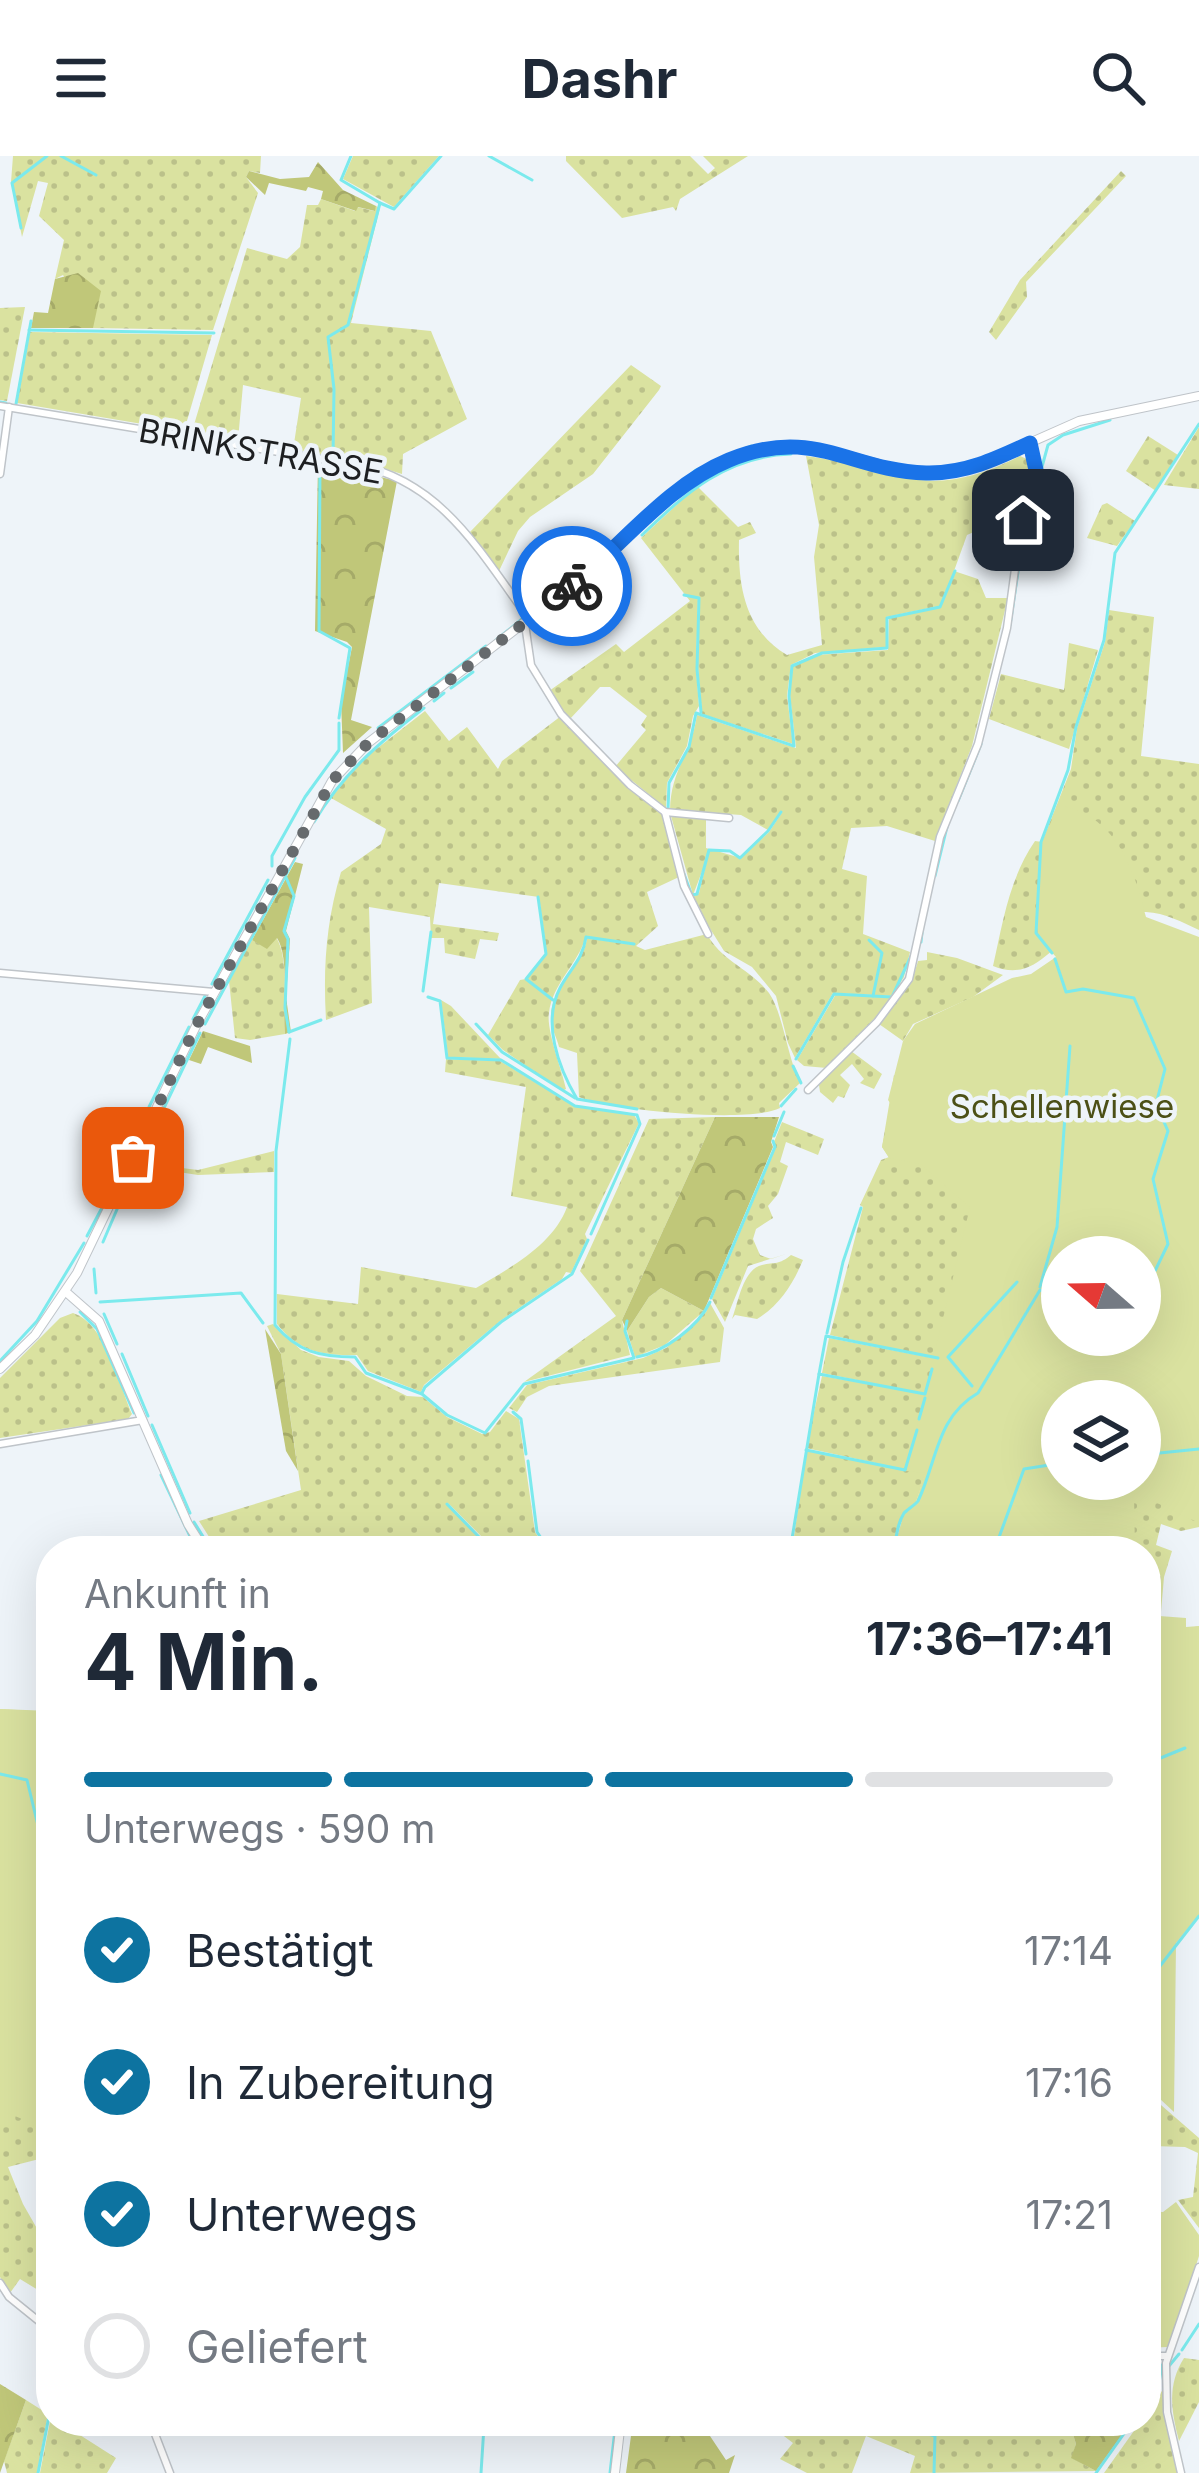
<!DOCTYPE html>
<html lang="de">
<head>
<meta charset="utf-8">
<style>
	:root { --surface:#fff; --page:#f2f2f3; --text:#1f2937; --muted:#747a83; --line:#e0e1e3; --accent:#0d73a0 }
	body { margin:0; font-family:Inter,sans-serif; background:var(--page); color:var(--text); height:100vh; display:flex; flex-direction:column; font-size:45px; white-space:nowrap }
	* { box-sizing:border-box; margin:0 }
	p { font-size:39px; color:var(--muted) }
	.icon { flex:none; width:66px; height:66px; fill:none; stroke:currentColor; stroke-width:2; stroke-linecap:round; stroke-linejoin:round }
	.map { position:relative; flex:1; overflow:hidden }
	.panel { position:absolute; left:36px; top:1380px; width:1125px; height:900px; display:flex; flex-direction:column; background:var(--surface); border-radius:48px; box-shadow:0 12px 48px #0002 }
	.panel>* { flex:none }
	.needle { width:78px; rotate:290deg }
	.tools { position:absolute; left:1041px; top:1080px; display:grid; gap:24px }
	.tools a { display:grid; place-items:center; width:120px; height:120px; border-radius:50%; background:var(--surface); box-shadow:0 12px 48px #0002; font-size:60px }
	.pin { position:absolute; display:grid; place-items:center; width:102px; height:102px; color:#fff; margin:-51px; border-radius:24px; box-shadow:0 6px 18px #0006 }
	.courier { position:absolute; display:grid; place-items:center; width:120px; height:120px; margin:-60px; border:9px solid #1a73e8; border-radius:50%; background:#fff; color:#222; box-shadow:0 3px 15px #0007 }
	.overview em { font-style:normal; font-weight:700 }
	.overview div { display:flex; flex-direction:column-reverse }
	.overview { display:flex; align-items:center; justify-content:space-between; height:204px; padding:0 48px }
	h1 { font-size:78px; font-weight:700; line-height:90px }
	.bar { display:grid; grid-template-columns:repeat(4,1fr); gap:18px 12px; align-content:center; height:144px; padding:0 48px }
	.bar i { height:15px; border-radius:9px; background:var(--line) }
	.bar .active { background:var(--accent) }
	.bar p { grid-column:span 4 }
	ol { padding:0 48px; list-style:none }
	li { display:flex; align-items:center; gap:36px; height:132px }
	li p { margin-inline-start:auto }
	li .icon { padding:12px; border-radius:50%; background:var(--accent); color:#fff; stroke-width:4 }
	li:last-child { color:var(--muted) }
	li i { width:66px; height:66px; border:6px solid var(--line); border-radius:50% }
	header { display:flex; justify-content:space-between; align-items:center; height:156px; padding:0 48px; background:var(--surface); font-size:54px; font-weight:700 }
	.map>svg:first-child { display:block }
	.grass { fill:url(#grass-dots); fill-rule:evenodd }
	.forest { fill:url(#forest-crowns) }
	.green { fill:#dae2a0; fill-rule:evenodd }
	.lines { fill:none; stroke-linecap:round; stroke-linejoin:round }
	.stream { stroke:#7beaed; stroke-width:3 }
	.minor-casing { stroke:#bfc4c9; stroke-width:9 }
	.tertiary-casing { stroke:#bfc4c9; stroke-width:10 }
	.minor { stroke:#fff; stroke-width:6 }
	.tertiary { stroke:#fff; stroke-width:8 }
	.done { stroke:#666a6d; stroke-width:12; stroke-dasharray:0 21.6 }
	.route { stroke:#1a73e8; stroke-width:15 }
	.labels { text-anchor:middle; stroke-width:9; stroke-linejoin:round; paint-order:stroke }
	.street-label { font-size:33px; fill:#1d1f21; stroke:#eef4f9 }
	.park-label { font-size:33px; fill:#4c5016; stroke:#eef4f9 }
</style>
</head>
<body>
<header><svg class="icon" aria-label="menu" viewBox="0 0 24 24"><path d="M4 6h16M4 12h16M4 18h16"/></svg>Dashr<svg class="icon" aria-label="search" viewBox="0 0 24 24"><circle cx="10" cy="10" r="6"/><path d="M15 15l6 6"/></svg></header>
<div class="map">
<svg width="1199" height="2317" viewBox="0 0 1199 2317">
	<defs>
		<pattern id="grass-dots" width="8" height="8" patternUnits="userSpaceOnUse" patternTransform="scale(3)"><rect width="8" height="8" fill="#dae2a0"/><path d="M2 2h.1M6 6h.1" fill="none" stroke="#bbc18a" stroke-width="1.8" stroke-linecap="round"/></pattern>
		<pattern id="forest-crowns" width="20" height="18" patternUnits="userSpaceOnUse" patternTransform="scale(3)"><rect width="20" height="18" fill="#c0c779"/><path d="M2 6a3 3 0 1 1 6 0M12 15a3 3 0 1 1 6 0" fill="none" stroke="#a5aa68"/></pattern>
	</defs>
	<rect width="100%" height="100%" fill="#eef4f9"/>
	<g class="grass">
		<polygon points="13,0 261,0 260,17 249,15 246,21 258,37 213,174 93,172 93,163 63,119 55,123 64,84 39,60 48,27 38,25 22,81 11,26"/>
		<polygon points="353,0 439,0 394,51 343,23"/>
		<polygon points="566,0 690,0 708,18 715,12 703,0 748,0 680,43 676,55 673,51 622,62 566,5"/>
		<polygon points="1121,15 1126,20 1026,126 1027,141 996,184 989,176 1020,124"/>
		<polygon points="321,43 355,55 357,51 374,55 376,50 380,52 351,167 431,175 467,263 403,298 402,318 359,305 293,294 301,242 243,229 238,284 194,277 193,272 247,92 287,103 300,91 307,49 318,49"/>
		<polygon points="25,151 7,245 0,244 0,152"/>
		<polygon points="30,176 212,179 184,275 17,247"/>
		<polygon points="631,209 661,230 659,234 593,318 530,361 518,375 499,415 470,376"/>
		<polygon points="1199,271 1199,333 1164,329 1165,327"/>
		<polygon points="1148,280 1178,299 1156,335 1126,315"/>
		<path d="M 806,300 C 899,312 924,349 1020,300 L 1027,303 L 1030,314 L 1017,371 L 999,365 L 967,379 L 954,415 L 978,423 L 986,442 L 1008,442 L 972,590 L 935,685 L 887,670 L 851,672 L 842,713 L 867,720 L 863,778 L 910,796 L 904,821 L 892,840 L 833,837 L 795,902 L 788,887 L 776,840 L 752,811 L 724,795 L 691,742 L 699,737 L 708,700 L 693,739 L 671,660 L 706,662 L 706,692 L 741,702 L 769,676 L 783,655 L 768,674 L 741,659 L 670,654 C 671,612 691,600 697,559 L 796,592 L 790,539 L 792,510 L 816,499 L 888,494 L 889,462 L 939,450 L 886,461 L 886,491 L 815,497 L 791,509 L 787,540 L 793,588 L 702,558 L 698,512 L 698,442 L 696,512 L 699,550 L 693,560 L 687,590 L 667,627 L 666,652 L 615,611 L 646,574 L 641,569 L 647,560 L 610,531 L 600,531 L 569,564 L 549,535 L 616,488 L 624,496 L 690,445 L 641,382 L 697,330 L 738,371 L 750,366 L 756,377 L 739,384 C 738,431 745,474 787,499 L 822,489 L 814,401 L 819,369 Z"/>
		<polygon points="1107,347 1135,365 1117,390 1087,382 1102,349"/>
		<path d="M 1109,454 L 1154,461 L 1141,600 L 1199,608 L 1199,774 C 1182,766 1165,757 1146,756 C 1128,755 1098,765 1082,773 C 1050,788 1035,827 993,810 C 1003,766 1009,723 1035,685 L 1042,686 L 1071,613 L 1077,572 L 1105,486 Z"/>
		<polygon points="1069,487 1098,494 1069,593 989,563 1001,518 1064,534"/>
		<path d="M 425,555 L 449,585 L 467,571 L 498,613 L 502,605 L 561,560 L 629,630 L 660,652 L 679,721 L 647,736 L 658,770 L 636,790 L 645,794 L 707,778 C 721,805 751,813 769,837 C 783,857 787,900 800,927 L 779,947 L 780,952 C 747,968 613,954 579,941 L 577,897 L 559,891 C 557,882 551,872 551,863 C 549,832 583,812 587,782 L 634,789 L 586,780 C 579,807 552,828 549,857 C 546,874 562,914 566,933 L 562,935 L 503,894 L 488,879 L 520,824 L 526,823 L 547,798 L 539,741 L 439,727 L 433,768 L 499,777 L 497,785 L 480,783 L 475,803 L 445,797 L 444,782 L 431,782 L 430,761 L 369,751 L 372,847 L 326,864 C 323,812 326,766 341,716 L 381,688 L 386,673 L 331,642 L 361,605 Z"/>
		<path d="M 276,781 C 290,803 282,850 285,878 L 250,884 L 235,882 L 229,825 L 252,784 L 267,792 Z"/>
		<polygon points="927,796 957,802 1003,819 973,841 913,868 903,885 879,868 912,825 918,805 927,804"/>
		<polygon points="836,838 894,842 827,912 804,910 797,904"/>
		<polygon points="441,844 451,850 501,903 448,901"/>
		<polygon points="851,895 882,918 874,933 860,927 864,923 852,908 840,919 850,929 844,942 838,940 833,947 820,936 819,929"/>
		<path d="M 446,903 L 500,905 L 574,950 L 634,959 L 639,967 L 585,1078 L 587,1083 L 571,1117 L 566,1116 L 562,1123 L 500,1165 L 424,1229 L 421,1236 L 368,1215 L 357,1199 C 323,1200 299,1196 277,1168 L 277,1138 L 358,1148 L 361,1111 L 476,1132 C 510,1112 553,1089 567,1051 L 511,1040 L 526,931 L 445,916 Z"/>
		<path d="M 894,919 L 1062,1101 L 1062,1179 L 1140,1179 L 1199,1153 L 1199,1371 L 1181,1375 L 1161,1368 L 1156,1389 L 1172,1395 L 1164,1421 L 1159,1479 L 1199,1470 L 1199,1759 L 1146,1607 L 1146,1395 L 908,1395 L 926,1316 L 916,1346 L 898,1371 L 893,1395 L 792,1395 L 806,1295 L 894,1311 L 806,1292 L 822,1220 L 921,1237 L 822,1217 L 829,1182 L 938,1203 L 830,1179 L 863,1051 L 860,1049 L 881,1004 L 889,1001 L 882,991 ZM 1062,1245 L 1140,1245 L 1140,1323 L 1062,1323 Z"/>
		<polygon points="715,961 622,1164 630,1199 524,1226 616,1160 580,1115 649,963"/>
		<polygon points="782,966 824,983 818,999 786,986 780,1006 788,1010 778,1038 768,1050 773,1062 756,1073 753,1083 760,1099 771,1103 786,1098 748,1110 725,1166 712,1143 776,991 774,986"/>
		<polygon points="146,993 182,1012 198,1014 274,995 274,1016 198,1019 139,1010"/>
		<path d="M 791,1099 L 803,1104 C 793,1128 780,1149 757,1163 L 735,1159 L 732,1163 C 738,1147 743,1113 762,1109 C 775,1106 779,1109 791,1099 Z"/>
		<polygon points="661,1132 704,1155 665,1189 635,1201 627,1175 649,1141"/>
		<polygon points="710,1147 724,1172 720,1206 549,1230 527,1241 517,1256 509,1252 527,1229 643,1202 666,1192 706,1156"/>
		<path d="M 73,1157 C 106,1168 119,1228 132,1258 L 128,1263 L 0,1282 L 0,1222 L 60,1162 Z"/>
		<polygon points="273,1168 301,1194 319,1201 349,1205 366,1220 407,1240 423,1241 447,1261 482,1278 490,1276 506,1255 519,1263 535,1376 548,1395 496,1395 447,1346 481,1385 463,1395 218,1395 199,1365 301,1334 281,1198 267,1170"/>
		<polygon points="0,1553 51,1556 51,2000 8,2011 23,2048 51,2097 51,2128 45,2124 38,2134 20,2123 10,2137 0,2121"/>
		<polygon points="1146,1936 1199,1982 1199,2072 1178,2044 1193,2041 1198,1997 1185,1991 1151,1990 1146,2004"/>
		<path d="M 1184,2202 L 1199,2204 L 1199,2246 L 1179,2285 C 1171,2254 1167,2229 1184,2202 Z"/>
		<polygon points="1164,2232 1166,2269 1178,2317 1104,2317 1141,2265 1146,2265 1146,2258"/>
		<polygon points="26,2244 48,2258 37,2317 7,2317 4,2305"/>
		<polygon points="51,2260 51,2265 58,2265 116,2302 107,2317 40,2317"/>
		<path d="M 786,2265 L 909,2265 C 928,2271 986,2265 1010,2265 L 1007,2277 L 1029,2280 L 1033,2265 L 1069,2265 L 1076,2288 L 1072,2302 L 1096,2315 L 910,2317 L 915,2300 L 866,2280 L 852,2317 L 807,2317 L 780,2303 L 793,2287 L 780,2277 Z"/>
	</g>
	<g class="forest">
		<polygon points="318,6 343,34 376,50 375,55 358,51 356,55 321,43 323,35 308,31 306,35 269,27 265,39 246,21 249,15 280,23 309,21"/>
		<polygon points="78,117 101,135 93,172 31,172 34,156 48,157 55,123"/>
		<polygon points="318,306 397,325 351,564 372,571 343,597 341,546 352,491 347,486 315,475"/>
		<path d="M 295,706 L 303,708 L 286,775 L 290,783 L 286,841 L 291,876 L 285,878 C 282,851 290,802 277,782 L 267,793 L 252,784 Z"/>
		<polygon points="203,875 250,890 252,907 208,891 201,908 189,904"/>
		<polygon points="715,961 779,961 771,986 773,991 704,1155 661,1132 649,1141 627,1175 622,1164"/>
		<polygon points="265,1173 281,1198 298,1315 286,1295"/>
		<polygon points="0,2228 26,2244 0,2317"/>
		<polygon points="633,2265 700,2265 726,2304 735,2299 729,2317 626,2317"/>
		<polygon points="1069,2265 1132,2265 1096,2315 1071,2302 1076,2288"/>
	</g>
	<g class="green">
		<path d="M 1058,649 C 1114,658 1134,710 1146,761 L 1199,781 L 1199,1367 L 1134,1336 L 1135,1395 L 893,1395 L 905,1354 L 916,1346 L 925,1317 L 906,1315 L 970,1051 L 920,1008 L 889,1002 L 882,991 L 891,948 L 888,944 L 903,885 L 915,868 L 1012,822 L 1031,818 L 1056,801 L 1038,781 L 1037,772 L 1042,687 ZM 1140,1101 L 1140,1179 L 1062,1179 L 1062,1101 ZM 1140,1245 L 1140,1323 L 1062,1323 L 1062,1245 Z"/>
		<polygon points="1146,1459 1186,1462 1186,1471 1199,1470 1199,1759 1176,1787 1174,1956 1146,1930"/>
		<polygon points="0,1553 51,1555 51,1998 32,1967 0,1954"/>
		<polygon points="1176,2046 1199,2079 1199,2100 1171,2186 1167,2191 1146,2192 1146,2055 1163,2056"/>
	</g>
	<g class="lines">
		<g class="stream">
			<polyline points="61,0 96,19"/>
			<polyline points="489,0 532,24"/>
			<polyline points="380,47 394,53 441,0"/>
			<polyline points="21,72 12,27 47,0"/>
			<polyline points="29,174 214,177"/>
			<polyline points="0,246 6,247"/>
			<polyline points="16,248 31,165"/>
			<polyline points="333,300 334,233 328,181 348,169 380,47 341,24 351,0"/>
			<polyline points="320,306 319,475 350,492 339,562"/>
			<polyline points="632,370 696,314 751,290"/>
			<path d="M 642,379 C 686,337 726,300 791,298"/>
			<polyline points="587,410 625,376"/>
			<polyline points="684,439 699,442 697,513 701,556"/>
			<polyline points="532,456 580,416"/>
			<polyline points="1010,469 1024,376 1048,289 1063,279 1110,264"/>
			<polyline points="496,484 522,463"/>
			<polyline points="451,532 473,516"/>
			<polyline points="434,545 444,537"/>
			<polyline points="378,572 486,490"/>
			<polyline points="958,645 981,588"/>
			<polyline points="668,653 669,627 689,591 696,557 794,590 789,540 792,510 822,497 887,492 887,462 940,451 955,415"/>
			<path d="M 314,666 C 343,617 380,586 424,552"/>
			<polyline points="272,710 272,700 305,641 339,594 339,567"/>
			<polyline points="684,718 691,737"/>
			<polyline points="285,719 294,740 284,775 288,783 285,852 289,876"/>
			<polyline points="935,720 947,671"/>
			<polyline points="692,739 697,738 709,694 730,695 740,702 768,675 781,656"/>
			<polyline points="538,741 546,798 526,823 553,844"/>
			<polyline points="869,784 882,797 873,840"/>
			<polyline points="921,786 922,776"/>
			<path d="M 634,788 L 586,781 C 583,803 570,813 560,832 C 542,866 558,911 577,943 L 637,953"/>
			<polyline points="1052,797 1036,777 1041,686 1068,614 1076,571 1104,484 1115,397 1199,268"/>
			<polyline points="1055,803 1066,836 1083,833 1134,842 1165,913 1156,948 1168,975 1153,1023 1168,1088 1154,1117 1144,1120 1146,1147 1140,1146"/>
			<polyline points="212,828 268,724"/>
			<polyline points="423,835 431,776"/>
			<polyline points="428,841 440,845 447,902 501,904 575,950 637,959 640,968 591,1078"/>
			<polyline points="193,863 205,840"/>
			<polyline points="205,868 295,702"/>
			<polyline points="476,868 502,896 575,942"/>
			<polyline points="289,876 321,864"/>
			<path d="M 290,883 L 276,995 L 275,1169 C 298,1196 320,1201 355,1201 L 366,1217 L 422,1238 L 447,1259 L 485,1277 L 524,1228 L 634,1202 L 625,1175 L 627,1165"/>
			<polyline points="796,903 834,838 892,841 912,798"/>
			<polyline points="793,910 801,927"/>
			<polyline points="781,950 796,933"/>
			<polyline points="149,951 189,871"/>
			<polyline points="163,954 200,877"/>
			<polyline points="774,980 784,956"/>
			<polyline points="124,1038 157,966"/>
			<polyline points="108,1039 145,961"/>
			<polyline points="87,1080 105,1046"/>
			<polyline points="103,1086 118,1051"/>
			<polyline points="94,1113 96,1137"/>
			<polyline points="1040,1131 1057,1071 1070,890"/>
			<polyline points="711,1142 775,991 773,985"/>
			<polyline points="100,1146 241,1137 263,1167"/>
			<polyline points="80,1156 97,1173 134,1257"/>
			<polyline points="104,1158 117,1188"/>
			<polyline points="827,1177 843,1106 861,1052"/>
			<polyline points="122,1198 148,1260"/>
			<path d="M 637,1201 C 664,1196 698,1171 710,1146"/>
			<polyline points="0,1205 37,1165 84,1087"/>
			<polyline points="819,1218 826,1180 938,1202"/>
			<polyline points="972,1230 948,1201 1017,1126"/>
			<polyline points="422,1237 425,1231 501,1166 572,1118 588,1084"/>
			<polyline points="513,1256 521,1263 526,1298"/>
			<polyline points="919,1263 925,1242"/>
			<polyline points="152,1269 190,1357"/>
			<polyline points="806,1294 905,1314 917,1274"/>
			<polyline points="1140,1299 1199,1293"/>
			<polyline points="528,1305 537,1376 550,1395"/>
			<polyline points="161,1319 197,1395"/>
			<polyline points="447,1348 483,1385"/>
			<polyline points="194,1366 212,1395"/>
			<polyline points="465,1395 483,1385 495,1395"/>
			<polyline points="790,1395 819,1218 925,1238 932,1213"/>
			<path d="M 894,1395 C 896,1383 897,1368 904,1357 C 907,1354 916,1348 918,1345 C 937,1306 936,1261 978,1237 L 1040,1134 L 1062,1137"/>
			<polyline points="994,1395 1024,1313 1062,1307"/>
			<polyline points="1146,1608 1185,1592"/>
			<polyline points="0,1618 27,1624 48,1711 44,1757"/>
			<polyline points="1146,1828 1199,1760"/>
			<polyline points="1182,2194 1199,2168"/>
			<polyline points="1169,2210 1179,2198"/>
			<polyline points="1146,2246 1159,2227 1162,2209"/>
			<polyline points="460,2265 484,2270 481,2317"/>
			<polyline points="885,2265 935,2280 934,2317"/>
			<polyline points="38,2317 49,2260"/>
			<polyline points="610,2317 616,2265"/>
			<polyline points="1096,2317 1133,2265"/>
		</g>
		<g class="minor-casing">
			<g id="minor">
				<path d="M 0,250 L 358,309 C 443,326 482,399 530,464"/>
				<polyline points="0,318 9,251"/>
				<polyline points="525,468 531,509 561,558 630,629 665,656 729,662"/>
				<polyline points="665,656 684,730 708,778"/>
				<polyline points="0,817 214,836"/>
				<polyline points="808,934 877,866 909,823 940,681 978,588 1007,472 1020,376 1036,314 1030,287"/>
				<polyline points="0,1288 143,1264"/>
				<polyline points="0,2127 9,2141 51,2175"/>
				<polyline points="1146,2200 1168,2200"/>
				<polyline points="150,2265 170,2317"/>
				<polyline points="1181,2317 1167,2256 1166,2207 1199,2111"/>
			</g>
		</g>
		<g class="tertiary-casing">
			<g id="tertiary">
				<polyline points="66,1136 99,1165 188,1368 205,1395"/>
				<polyline points="0,1213 35,1179 77,1117 196,870 332,625 368,587 577,426 684,330 732,302 791,291 824,293 905,315 949,316 982,308 1079,265 1199,240"/>
				<polyline points="615,2317 621,2265"/>
			</g>
		</g>
		<use href="#minor" class="minor"/>
		<use href="#tertiary" class="tertiary"/>
	</g>
	<g class="lines">
		<polyline class="done" points="133,1002 196,870 332,625 368,587 572,430"/>
		<path class="route" d="M 572,430 C 622,389 668,329 729,304 C 814,269 850,315 926,317 C 964,318 996,303 1030,287 L 1036,314 L 1023,364"/>
	</g>
	<g class="labels">
		<g class="street-label">
			<text transform="translate(261 295) rotate(10)" y="12">BRINKSTRASSE</text>
		</g>
		<g class="park-label">
			<text x="1062" y="962">Schellenwiese</text>
		</g>
	</g>
</svg>
<div class="tools">
<a><svg class="needle" viewBox="-14 -14 28 28"><path d="M0-13l5 13h-10z" fill="#e53935"/><path d="M0 13l5-13h-10z" fill="#747a83"/></svg></a>
<a><svg class="icon" aria-label="layers" viewBox="0 0 24 24"><path d="M12 4l9 5-9 5-9-5zM3 14l9 5 9-5"/></svg></a>
</div>
<div class="pin" style="left:133px;top:1002px;background:#ea580c"><svg class="icon" aria-label="bag" viewBox="0 0 24 24"><path d="M5 8h14l-1 12H6zM9 8a3 3 0 0 1 6 0"/></svg></div>
<div class="pin" style="left:1023px;top:364px;background:#1f2937"><svg class="icon" aria-label="home" viewBox="0 0 24 24"><path d="M3 11l9-7 9 7M6 9v11h12V9"/></svg></div>
<div class="courier" style="left:572px;top:430px"><svg class="icon" aria-label="bike" viewBox="0 0 24 24"><circle cx="6" cy="16" r="4"/><circle cx="18" cy="16" r="4"/><path d="M6 16l4-8h5l3 8M10 8l3 8H6M13 5h3"/></svg></div>
<section class="panel">
<div class="overview"><div><h1>4 Min.</h1><p>Ankunft in</p></div><em>17:36–17:41</em></div>
<div class="bar"><i class="active"></i><i class="active"></i><i class="active"></i><i></i><p>Unterwegs · 590 m</p></div>
<ol>
<li><svg class="icon" aria-label="check" viewBox="0 0 24 24"><path d="M5 12l5 5 9-10"/></svg>Bestätigt<p>17:14</p></li>
<li><svg class="icon" aria-label="check" viewBox="0 0 24 24"><path d="M5 12l5 5 9-10"/></svg>In Zubereitung<p>17:16</p></li>
<li><svg class="icon" aria-label="check" viewBox="0 0 24 24"><path d="M5 12l5 5 9-10"/></svg>Unterwegs<p>17:21</p></li>
<li><i></i>Geliefert</li>
</ol>
</section>
</div>
</body>
</html>
